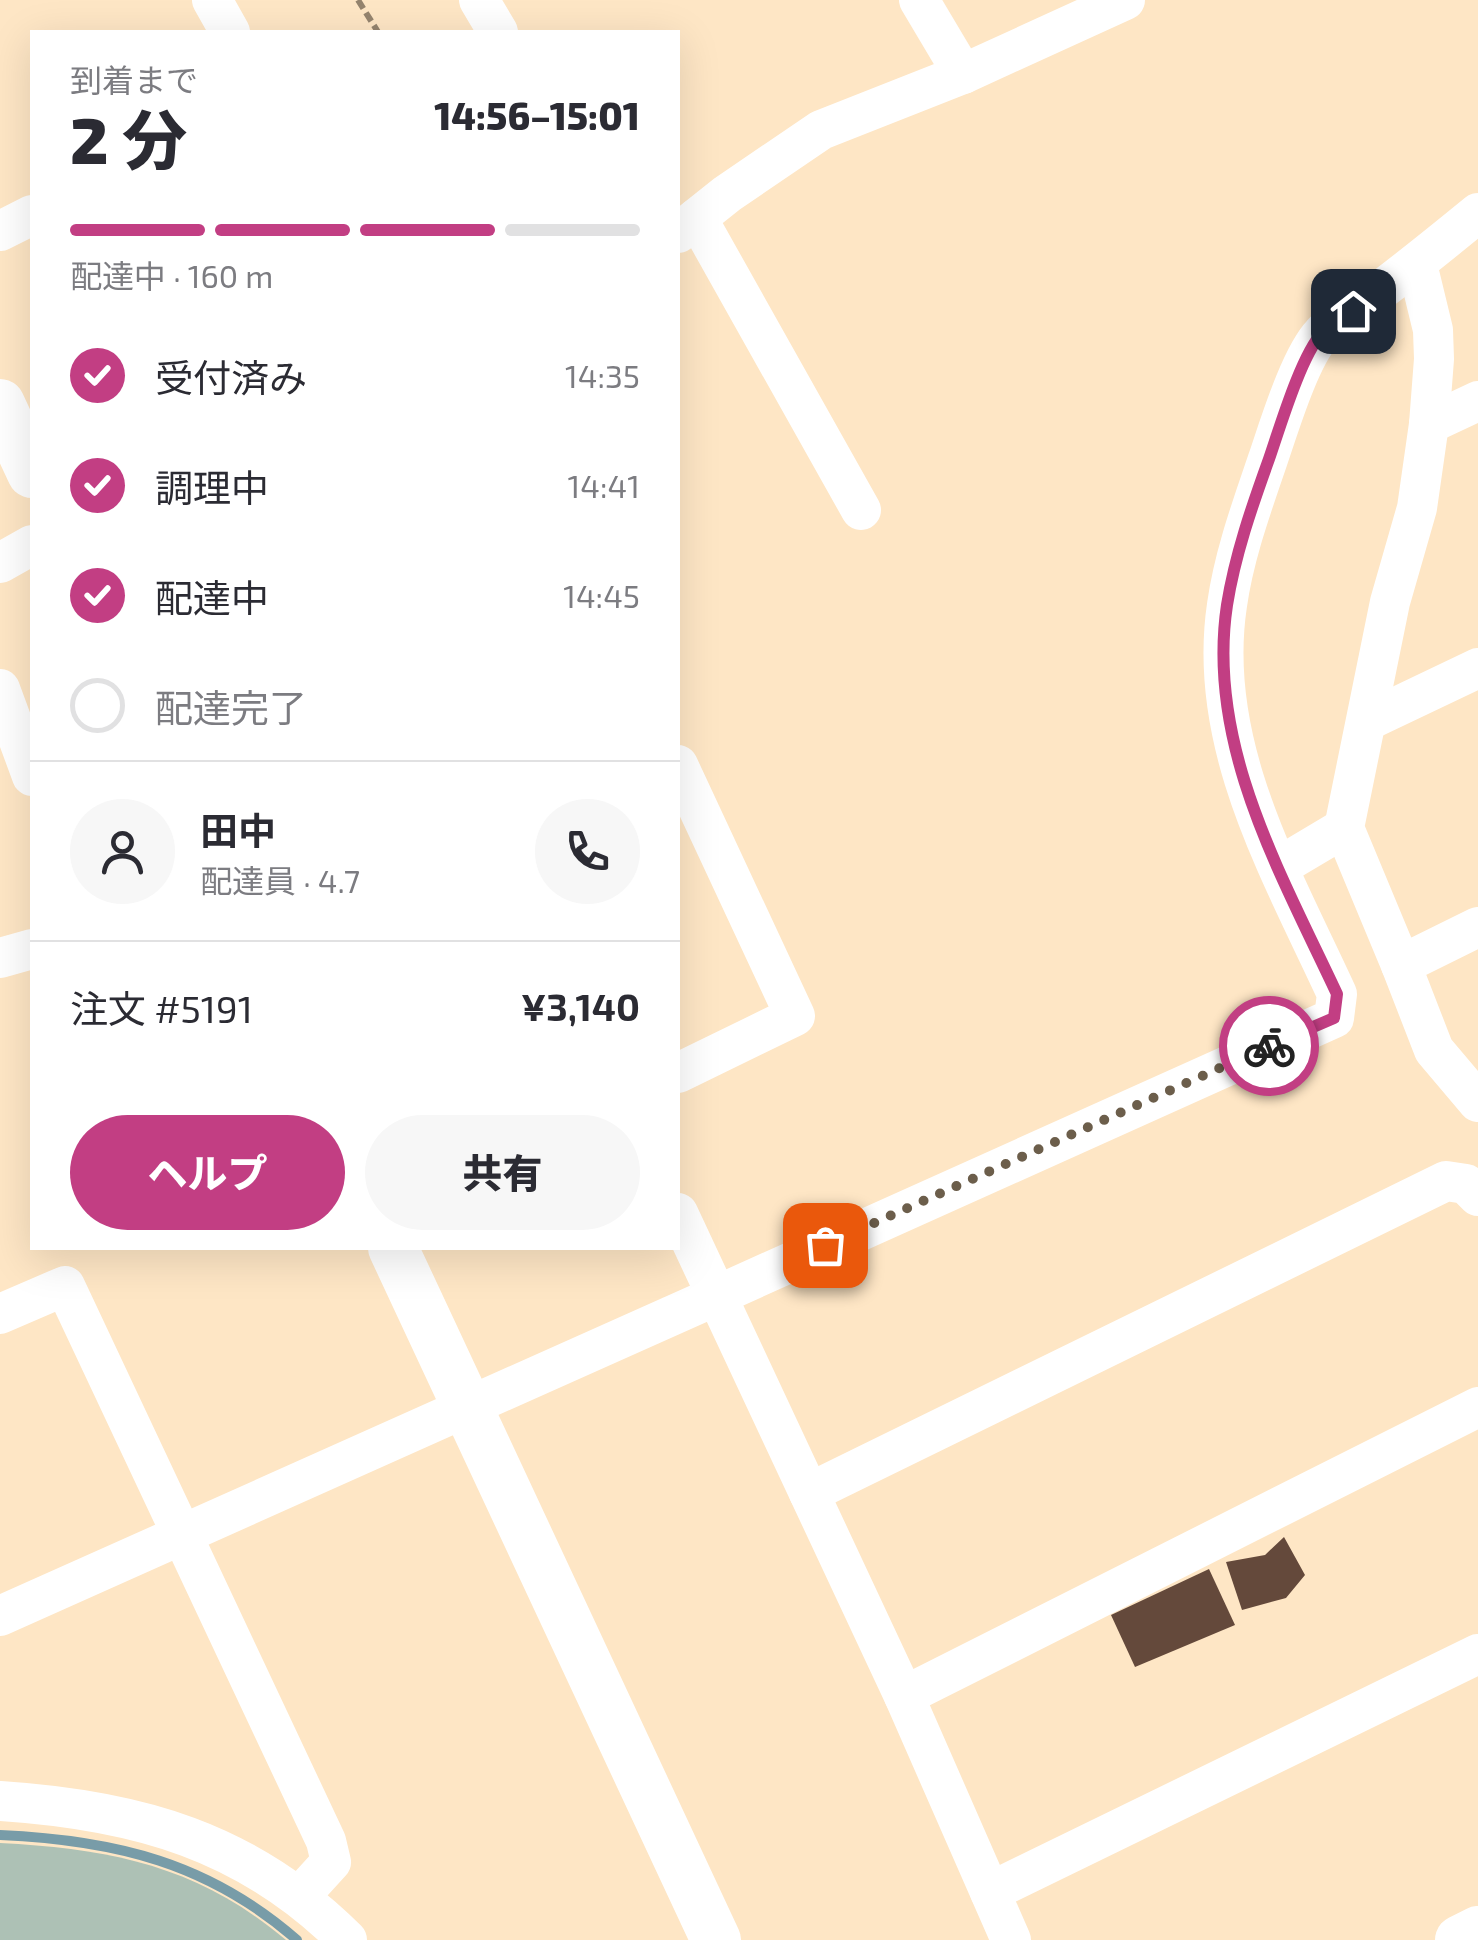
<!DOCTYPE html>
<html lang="ja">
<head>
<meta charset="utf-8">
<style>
	:root { --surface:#fff; --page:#f7f7f7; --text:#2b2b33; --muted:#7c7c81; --line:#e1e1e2; --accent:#c23e83 }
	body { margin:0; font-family:"Exo 2","Noto Sans JP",sans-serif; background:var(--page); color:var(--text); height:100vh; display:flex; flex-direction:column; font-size:38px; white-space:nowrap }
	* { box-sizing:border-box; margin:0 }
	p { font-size:32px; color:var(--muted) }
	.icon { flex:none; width:55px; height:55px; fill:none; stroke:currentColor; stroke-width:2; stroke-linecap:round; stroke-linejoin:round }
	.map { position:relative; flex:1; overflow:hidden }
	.details { position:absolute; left:30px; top:30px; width:650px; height:1220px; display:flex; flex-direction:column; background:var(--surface); border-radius:0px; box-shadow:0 10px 40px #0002 }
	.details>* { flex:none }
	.pin { position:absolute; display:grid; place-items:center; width:85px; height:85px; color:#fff; margin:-42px; border-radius:20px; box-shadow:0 5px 15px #0006 }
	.courier { position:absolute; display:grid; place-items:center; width:100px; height:100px; margin:-50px; border:8px solid #c23e83; border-radius:50%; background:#fff; color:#222; box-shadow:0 2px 12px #0007 }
	.headline em { font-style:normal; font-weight:800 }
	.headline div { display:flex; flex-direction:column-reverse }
	.headline { display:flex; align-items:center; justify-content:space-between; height:170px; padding:0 40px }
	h1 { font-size:65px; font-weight:800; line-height:75px }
	.bar { display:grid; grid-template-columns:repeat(4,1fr); gap:15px 10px; align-content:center; height:120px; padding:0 40px }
	.bar i { height:12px; border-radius:8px; background:var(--line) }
	.bar .current { background:var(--accent) }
	.bar p { grid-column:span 4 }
	.line { display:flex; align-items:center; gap:25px; padding:0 40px; border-top:2px solid var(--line) }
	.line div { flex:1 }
	.round { display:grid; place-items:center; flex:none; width:105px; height:105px; border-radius:52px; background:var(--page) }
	ol { padding:0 40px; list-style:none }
	li { display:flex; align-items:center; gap:30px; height:110px }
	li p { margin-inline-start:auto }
	li .icon { padding:10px; border-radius:50%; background:var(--accent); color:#fff; stroke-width:4 }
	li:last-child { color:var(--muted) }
	li i { width:55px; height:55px; border:5px solid var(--line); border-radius:50% }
	.primary-button { display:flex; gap:20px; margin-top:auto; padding:20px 40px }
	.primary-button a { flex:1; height:115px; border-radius:60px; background:var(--accent); color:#fff; font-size:40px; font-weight:800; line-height:115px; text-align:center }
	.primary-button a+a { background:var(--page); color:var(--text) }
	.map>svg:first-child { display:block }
	.green { fill:#adc1b5 }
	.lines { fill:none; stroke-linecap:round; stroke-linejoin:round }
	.stream { stroke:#789ca8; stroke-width:10 }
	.building { fill:#64493b }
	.path { stroke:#95846e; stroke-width:6; stroke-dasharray:10 5; stroke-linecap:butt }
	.minor { stroke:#fff; stroke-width:40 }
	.tertiary { stroke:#fff; stroke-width:50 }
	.done { stroke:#6c5e4b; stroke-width:10; stroke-dasharray:0 18 }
	.route { stroke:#c23e83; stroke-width:12 }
</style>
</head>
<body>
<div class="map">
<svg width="1478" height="1940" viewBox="0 0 1478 1940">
	<rect width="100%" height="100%" fill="#fee6c5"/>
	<path class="green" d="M 0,1843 C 112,1849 198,1866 286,1940 L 0,1940 Z"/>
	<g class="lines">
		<path class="stream" d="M 0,1835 C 115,1840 209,1863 297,1940"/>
	</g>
	<g class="building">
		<polygon points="1284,1537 1305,1575 1286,1598 1242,1610 1226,1562 1265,1555"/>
		<polygon points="1209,1569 1235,1625 1135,1667 1111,1615"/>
	</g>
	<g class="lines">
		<polyline class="path" points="358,0 378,32"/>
		<g class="minor">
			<polyline points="212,0 230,32"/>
			<polyline points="479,0 498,32"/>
			<polyline points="919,0 963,74"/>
			<polyline points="697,218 861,510"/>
			<polyline points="0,231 32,215"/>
			<polyline points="678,233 727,194 821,130 963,74 1125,0"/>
			<polyline points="1417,264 1433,330 1434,359 1429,424 1417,508 1390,602 1344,828 1401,965 1478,927"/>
			<polyline points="1429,424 1478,401"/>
			<polyline points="0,563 32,545"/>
			<polyline points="0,689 32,776"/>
			<polyline points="1367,721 1478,668"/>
			<polyline points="678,765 795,1016 678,1073"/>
			<polyline points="1280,866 1344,828"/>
			<polyline points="0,958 32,949"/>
			<polyline points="1401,965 1434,1050 1478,1102"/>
			<polyline points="678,1213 904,1696 1011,1940"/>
			<polyline points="0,1314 65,1286 326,1841 331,1862 300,1896"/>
			<polyline points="809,1493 1446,1181 1466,1184 1478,1196"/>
			<path d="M 0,1616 C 446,1419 889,1217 1334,1018 L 1337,994 C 1281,872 1206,745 1227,605 C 1234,555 1252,506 1268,459 C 1279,427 1300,357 1322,334 C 1336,318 1360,306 1377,293 C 1412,267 1445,240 1478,213"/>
			<polyline points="904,1696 1478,1407"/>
			<path d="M 0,1801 C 137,1810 248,1841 347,1940"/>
			<polyline points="990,1892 1478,1654"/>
		</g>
		<g class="tertiary">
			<polyline points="0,404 32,473"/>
			<polyline points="393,1248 716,1940"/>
			<polyline points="1460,1940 1478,1931"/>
		</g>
	</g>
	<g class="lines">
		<polyline class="done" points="825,1245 1269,1046"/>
		<path class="route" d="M 1269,1046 L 1334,1018 L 1337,994 C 1280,872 1206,744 1227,605 C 1235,555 1252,506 1269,459 C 1280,427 1301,356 1322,333 C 1331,325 1343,318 1353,311"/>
	</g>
</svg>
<div class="pin" style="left:825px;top:1245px;background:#ea580c"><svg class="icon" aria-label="bag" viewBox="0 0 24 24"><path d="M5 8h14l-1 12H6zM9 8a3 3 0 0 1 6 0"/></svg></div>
<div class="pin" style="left:1353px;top:311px;background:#1f2937"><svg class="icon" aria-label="home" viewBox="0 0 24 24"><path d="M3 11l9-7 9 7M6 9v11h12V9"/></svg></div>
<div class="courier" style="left:1269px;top:1046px"><svg class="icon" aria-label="bike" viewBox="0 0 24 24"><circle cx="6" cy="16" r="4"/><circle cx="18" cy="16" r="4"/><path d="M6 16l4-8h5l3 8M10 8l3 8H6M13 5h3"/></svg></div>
<section class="details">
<div class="headline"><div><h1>2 分</h1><p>到着まで</p></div><em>14:56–15:01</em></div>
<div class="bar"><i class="current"></i><i class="current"></i><i class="current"></i><i></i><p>配達中 · 160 m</p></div>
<ol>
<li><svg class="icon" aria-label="check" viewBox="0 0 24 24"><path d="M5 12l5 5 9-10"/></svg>受付済み<p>14:35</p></li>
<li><svg class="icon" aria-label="check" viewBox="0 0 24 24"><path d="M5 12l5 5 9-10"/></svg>調理中<p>14:41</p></li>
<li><svg class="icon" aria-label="check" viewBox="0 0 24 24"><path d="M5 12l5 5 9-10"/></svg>配達中<p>14:45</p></li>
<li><i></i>配達完了</li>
</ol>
<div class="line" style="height:180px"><a class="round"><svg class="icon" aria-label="person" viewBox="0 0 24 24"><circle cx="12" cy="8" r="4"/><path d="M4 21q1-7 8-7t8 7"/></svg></a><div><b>田中</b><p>配達員 · 4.7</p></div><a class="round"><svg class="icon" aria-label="phone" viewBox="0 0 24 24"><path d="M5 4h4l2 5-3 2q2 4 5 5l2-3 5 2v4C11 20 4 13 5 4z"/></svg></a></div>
<div class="line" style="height:130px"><div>注文 #5191</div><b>¥3,140</b></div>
<div class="primary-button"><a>ヘルプ</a><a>共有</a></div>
</section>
</div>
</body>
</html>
